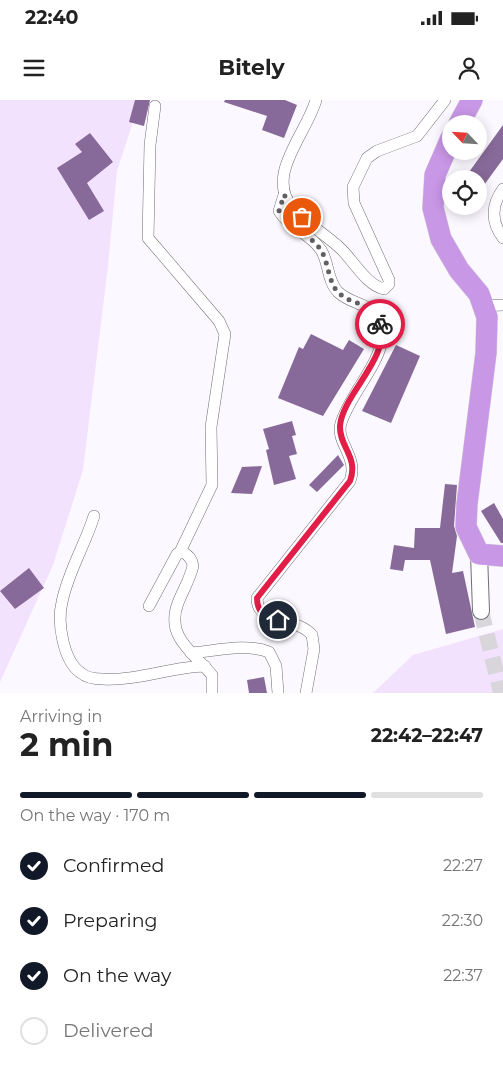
<!DOCTYPE html>
<html lang="en">
<head>
<meta charset="utf-8">
<style>
	:root { --surface:#fff; --page:#f6f6f6; --text:#222; --muted:#767676; --line:#e0e0e0; --accent:#111827 }
	body { margin:0; font-family:Montserrat,sans-serif; background:var(--page); color:var(--text); height:100vh; display:flex; flex-direction:column; font-size:19px; white-space:nowrap }
	* { box-sizing:border-box; margin:0 }
	p { font-size:16px; color:var(--muted) }
	.icon { flex:none; width:28px; height:28px; fill:none; stroke:currentColor; stroke-width:2; stroke-linecap:round; stroke-linejoin:round }
	.map { position:relative; height:593px; overflow:hidden }
	.drawer { display:flex; flex-direction:column; background:var(--surface); flex:1 }
	.drawer>* { flex:none }
	.needle { width:32px; rotate:295deg }
	.buttons { position:absolute; left:442px; top:15px; display:grid; gap:10px }
	.buttons a { display:grid; place-items:center; width:45px; height:45px; border-radius:50%; background:var(--surface); box-shadow:0 2px 12px #0003; font-size:25px }
	.pin { position:absolute; display:grid; place-items:center; width:42px; height:42px; color:#fff; margin:-21px; border:2px solid #fff; border-radius:50%; box-shadow:0 1px 5px #0007 }
	.courier { position:absolute; display:grid; place-items:center; width:50px; height:50px; margin:-25px; border:4px solid #e11d48; border-radius:50%; background:#fff; color:#222; box-shadow:0 1px 6px #0007 }
	.overview em { font-style:normal; font-weight:700 }
	.overview div { display:flex; flex-direction:column-reverse }
	.overview { display:flex; align-items:center; justify-content:space-between; height:85px; padding:0 20px }
	h1 { font-size:32px; font-weight:700; line-height:38px }
	.bar { display:grid; grid-template-columns:repeat(4,1fr); gap:8px 5px; align-content:center; height:60px; padding:0 20px }
	.bar i { height:6px; border-radius:4px; background:var(--line) }
	.bar .active { background:var(--accent) }
	.bar p { grid-column:span 4 }
	ol { padding:0 20px; list-style:none }
	li { display:flex; align-items:center; gap:15px; height:55px }
	li p { margin-inline-start:auto }
	li .icon { padding:5px; border-radius:50%; background:var(--accent); color:#fff; stroke-width:4 }
	li:last-child { color:var(--muted) }
	li i { width:28px; height:28px; border:2px solid var(--line); border-radius:50% }
	.status { display:flex; justify-content:space-between; align-items:center; height:35px; padding:0 25px; background:var(--surface); direction:ltr }
	.status svg { height:14px; fill:currentColor }
	header { display:flex; justify-content:space-between; align-items:center; height:65px; padding:0 20px; background:var(--surface); font-size:22px; font-weight:700 }
	.map>svg:first-child { display:block }
	.green { fill:#f3e2fe }
	.building { fill:#876a99 }
	.lines { fill:none; stroke-linecap:round; stroke-linejoin:round }
	.secondary-tunnel { stroke:#d8d5db; stroke-width:16; stroke-dasharray:16 8; stroke-linecap:butt }
	.street-casing { stroke:#726d75; stroke-width:12 }
	.secondary-casing { stroke:#726d75; stroke-width:18 }
	.highway-casing { stroke:#d9d8d9; stroke-width:22 }
	.street { stroke:#fff; stroke-width:11 }
	.secondary { stroke:#fff; stroke-width:16 }
	.highway { stroke:#c897e6; stroke-width:21 }
	.done { stroke:#625f64; stroke-width:5; stroke-dasharray:0 9 }
	.route { stroke:#e11d48; stroke-width:6 }
</style>
</head>
<body>
<div class="status"><b>22:40</b><svg viewBox="0 0 49 12"><path d="M0 12V9h3v3zM5 12V6h3v6zM10 12V3h3v9zM15 12V0h3v12zM26 1h20v11H26zM47 4h2v5h-2z"/></svg></div>
<header><svg class="icon" aria-label="menu" viewBox="0 0 24 24"><path d="M4 6h16M4 12h16M4 18h16"/></svg>Bitely<svg class="icon" aria-label="person" viewBox="0 0 24 24"><circle cx="12" cy="8" r="4"/><path d="M4 21q1-7 8-7t8 7"/></svg></header>
<div class="map">
<svg width="503" height="593" viewBox="0 0 503 593">
	<rect width="100%" height="100%" fill="#fcf8ff"/>
	<g class="green">
		<polygon points="0,0 140,0 117,71 108,166 83,370 53,465 0,582"/>
		<polygon points="503,529 503,593 373,593 413,555"/>
	</g>
	<g class="building">
		<polygon points="135,0 150,0 144,26 129,22"/>
		<polygon points="225,0 285,0 297,5 284,38 262,30 267,16 224,2"/>
		<polygon points="503,25 503,59 479,92 479,79 464,79"/>
		<polygon points="90,33 113,62 87,83 104,111 89,120 57,68 82,52 75,44"/>
		<polygon points="311,234 343,250 349,240 364,249 323,316 278,298 299,247 303,249"/>
		<polygon points="396,245 420,256 391,323 362,311"/>
		<polygon points="292,321 296,335 292,336 297,354 289,356 296,379 274,385 266,350 269,349 263,329"/>
		<polygon points="338,355 344,365 317,392 309,385"/>
		<polygon points="262,366 252,394 231,393 242,367"/>
		<polygon points="445,384 457,385 454,426 457,436 452,473 463,471 475,527 446,534 430,460 405,460 403,471 390,469 394,445 414,448 415,428 440,428"/>
		<polygon points="494,403 503,419 503,443 501,443 481,411"/>
		<polygon points="29,468 44,488 15,509 0,491"/>
		<polygon points="264,577 267,593 249,593 247,580"/>
	</g>
	<g class="lines">
		<polyline class="secondary-tunnel" points="481,511 501,593"/>
		<g class="street-casing">
			<g id="street">
				<path d="M 316,0 C 307,33 264,76 293,108 C 307,124 325,134 340,148 C 353,160 366,185 384,189 L 389,184 L 389,180 L 354,103 L 353,87 L 367,58 L 377,51 L 417,36 L 445,0"/>
				<polyline points="155,6 150,45 148,138 219,221 225,234 211,327 212,385 180,452"/>
				<path d="M 503,89 C 491,105 491,122 503,138"/>
				<path d="M 284,95 L 279,111 C 289,128 310,133 321,150 C 329,162 327,181 338,192 C 354,207 372,200 380,226 C 382,231 383,236 382,241 C 376,269 350,295 341,323 C 335,342 359,357 350,381 L 257,498 C 257,526 296,516 312,535 L 314,549 L 306,593"/>
				<polyline points="483,206 503,205"/>
				<path d="M 94,416 C 85,445 68,472 62,502 C 57,522 63,561 81,573 C 87,578 95,579 103,579 C 137,581 171,567 205,566"/>
				<path d="M 149,506 L 177,454 L 183,452 C 189,456 192,459 193,466 C 190,479 183,490 178,503 C 165,537 193,552 212,575 L 212,593"/>
				<path d="M 191,553 C 215,551 247,543 269,552 L 276,566 L 278,593"/>
			</g>
		</g>
		<g class="secondary-casing">
			<polyline id="secondary" points="479,454 481,511"/>
		</g>
		<g class="highway-casing">
			<g id="highway">
				<polyline points="459,24 472,0"/>
				<polyline points="451,38 435,75 433,108 441,139 459,170 479,194 487,217 486,253 467,404 466,427 479,454 503,456"/>
			</g>
		</g>
		<use href="#street" class="street"/>
		<use href="#secondary" class="secondary"/>
		<use href="#highway" class="highway"/>
	</g>
	<g class="lines">
		<path class="done" d="M 302,117 L 284,95 L 279,111 C 289,128 310,134 321,150 C 328,162 328,178 336,190 C 350,207 371,199 380,224"/>
		<path class="route" d="M 278,520 C 265,516 257,513 257,498 L 350,381 C 359,357 339,347 340,326 C 342,295 391,257 380,224"/>
	</g>
</svg>
<div class="buttons">
<a><svg class="needle" viewBox="-14 -14 28 28"><path d="M0-13l5 13h-10z" fill="#e53935"/><path d="M0 13l5-13h-10z" fill="#767676"/></svg></a>
<a><svg class="icon" aria-label="locate" viewBox="0 0 24 24"><circle cx="12" cy="12" r="6"/><path d="M12 2v4M12 18v4M2 12h4M18 12h4"/></svg></a>
</div>
<div class="pin" style="left:302px;top:117px;background:#ea580c"><svg class="icon" aria-label="bag" viewBox="0 0 24 24"><path d="M5 8h14l-1 12H6zM9 8a3 3 0 0 1 6 0"/></svg></div>
<div class="pin" style="left:278px;top:520px;background:#1f2937"><svg class="icon" aria-label="home" viewBox="0 0 24 24"><path d="M3 11l9-7 9 7M6 9v11h12V9"/></svg></div>
<div class="courier" style="left:380px;top:224px"><svg class="icon" aria-label="bike" viewBox="0 0 24 24"><circle cx="6" cy="16" r="4"/><circle cx="18" cy="16" r="4"/><path d="M6 16l4-8h5l3 8M10 8l3 8H6M13 5h3"/></svg></div>
</div>
<section class="drawer">
<div class="overview"><div><h1>2 min</h1><p>Arriving in</p></div><em>22:42–22:47</em></div>
<div class="bar"><i class="active"></i><i class="active"></i><i class="active"></i><i></i><p>On the way · 170 m</p></div>
<ol>
<li><svg class="icon" aria-label="check" viewBox="0 0 24 24"><path d="M5 12l5 5 9-10"/></svg>Confirmed<p>22:27</p></li>
<li><svg class="icon" aria-label="check" viewBox="0 0 24 24"><path d="M5 12l5 5 9-10"/></svg>Preparing<p>22:30</p></li>
<li><svg class="icon" aria-label="check" viewBox="0 0 24 24"><path d="M5 12l5 5 9-10"/></svg>On the way<p>22:37</p></li>
<li><i></i>Delivered</li>
</ol>
</section>
</body>
</html>
